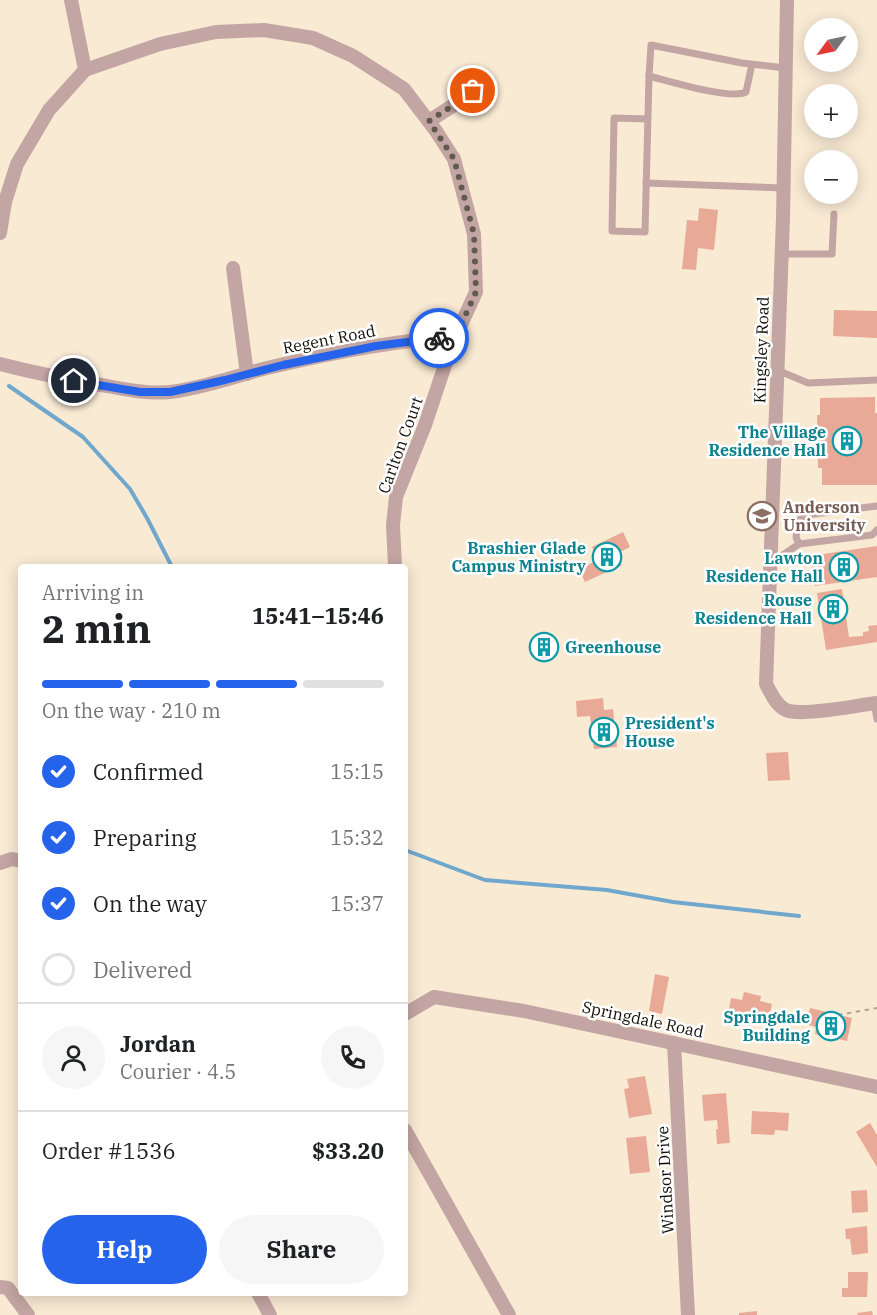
<!DOCTYPE html>
<html lang="en">
<head>
<meta charset="utf-8">
<style>
	:root { --surface:#fff; --page:#f6f6f6; --text:#202124; --muted:#757577; --line:#e0e0e0; --accent:#2563eb }
	body { margin:0; font-family:"IBM Plex Serif",serif; background:var(--page); color:var(--text); height:100vh; display:flex; flex-direction:column; font-size:22px; white-space:nowrap }
	* { box-sizing:border-box; margin:0 }
	p { font-size:20px; color:var(--muted) }
	.icon { flex:none; width:33px; height:33px; fill:none; stroke:currentColor; stroke-width:2; stroke-linecap:round; stroke-linejoin:round }
	.map { position:relative; flex:1; overflow:hidden }
	.drawer { position:absolute; left:18px; top:564px; width:390px; height:732px; display:flex; flex-direction:column; background:var(--surface); border-radius:6px; box-shadow:0 3px 15px #0003 }
	.drawer>* { flex:none }
	.needle { width:39px; rotate:237deg }
	.buttons { position:absolute; left:804px; top:18px; display:grid; gap:12px }
	.buttons a { display:grid; place-items:center; width:54px; height:54px; border-radius:50%; background:var(--surface); box-shadow:0 3px 15px #0003; font-size:30px }
	.pin { position:absolute; display:grid; place-items:center; width:51px; height:51px; color:#fff; margin:-26px; border:3px solid #fff; border-radius:50%; box-shadow:0 2px 6px #0007 }
	.courier { position:absolute; display:grid; place-items:center; width:60px; height:60px; margin:-30px; border:4px solid #2563eb; border-radius:50%; background:#fff; color:#222; box-shadow:0 2px 8px #0007 }
	.overview em { font-style:normal; font-weight:800 }
	.overview div { display:flex; flex-direction:column-reverse }
	.overview { display:flex; align-items:center; justify-content:space-between; height:102px; padding:0 24px }
	h1 { font-size:39px; font-weight:800; line-height:45px }
	.bar { display:grid; grid-template-columns:repeat(4,1fr); gap:9px 6px; align-content:center; height:72px; padding:0 24px }
	.bar i { height:8px; border-radius:4px; background:var(--line) }
	.bar .on { background:var(--accent) }
	.bar p { grid-column:span 4 }
	.line { display:flex; align-items:center; gap:15px; padding:0 24px; border-top:2px solid var(--line) }
	.line div { flex:1 }
	.round { display:grid; place-items:center; flex:none; width:63px; height:63px; border-radius:32px; background:var(--page) }
	ol { padding:0 24px; list-style:none }
	li { display:flex; align-items:center; gap:18px; height:66px }
	li p { margin-inline-start:auto }
	li .icon { padding:6px; border-radius:50%; background:var(--accent); color:#fff; stroke-width:4 }
	li:last-child { color:var(--muted) }
	li i { width:33px; height:33px; border:3px solid var(--line); border-radius:50% }
	.button { display:flex; gap:12px; margin-top:auto; padding:12px 24px }
	.button a { flex:1; height:69px; border-radius:36px; background:var(--accent); color:#fff; font-size:24px; font-weight:800; line-height:69px; text-align:center }
	.button a+a { background:var(--page); color:var(--text) }
	.map>svg:first-child { display:block }
	.lines { fill:none; stroke-linecap:round; stroke-linejoin:round }
	.stream { stroke:#70a7cc; stroke-width:4 }
	.building { fill:#e9a997 }
	.path { stroke:#b0a593; stroke-width:2; stroke-dasharray:4.5 4.5; stroke-linecap:butt }
	.lane { stroke:#c3a5a3; stroke-width:7 }
	.street { stroke:#c3a5a3; stroke-width:14 }
	.done { stroke:#625a4d; stroke-width:6; stroke-dasharray:0 10.8 }
	.route { stroke:#2563eb; stroke-width:8 }
	.labels { text-anchor:middle; stroke-width:5; stroke-linejoin:round; paint-order:stroke }
	.street-label { font-size:16px; fill:#110c05; stroke:#fff }
	.culture-label { font-size:16px; font-weight:bold; fill:#0d838f; stroke:#fff; text-anchor:end }
	.education-label { font-size:16px; font-weight:bold; fill:#785e54; stroke:#fff; text-anchor:start }
</style>
</head>
<body>
<div class="map">
<svg width="877" height="1315" viewBox="0 0 877 1315">
	<rect width="100%" height="100%" fill="#f9ead4"/>
	<g class="lines">
		<g class="stream">
			<polyline points="9,386 83,437 130,489 147,518 172,567"/>
			<polyline points="405,850 485,880 607,890 673,902 799,916"/>
		</g>
	</g>
	<g class="building">
		<polygon points="699,208 718,210 714,250 698,248 696,270 682,269 687,220 698,221"/>
		<polygon points="834,310 877,311 877,338 833,336"/>
		<polygon points="875,397 875,413 877,413 877,485 822,485 822,468 818,468 817,415 820,415 820,398"/>
		<polygon points="623,532 630,547 616,554 622,565 585,582 579,569 598,560 592,547"/>
		<polygon points="877,546 877,577 815,586 810,556"/>
		<polygon points="842,589 849,637 863,636 863,632 869,631 868,626 877,625 877,642 826,650 817,593"/>
		<polygon points="547,640 548,653 541,654 539,641"/>
		<polygon points="603,698 604,710 613,709 617,747 594,749 590,716 577,717 576,701"/>
		<polygon points="788,752 790,780 768,781 766,753"/>
		<polygon points="655,974 669,977 662,1014 649,1011"/>
		<polygon points="744,992 761,996 760,1001 772,1004 768,1023 728,1013 731,998 742,1000"/>
		<polygon points="810,1008 852,1018 847,1041 815,1034 816,1027 806,1024"/>
		<polygon points="645,1076 652,1114 629,1118 624,1089 629,1088 627,1079"/>
		<polygon points="726,1093 730,1143 717,1144 716,1129 718,1129 717,1120 704,1121 702,1095"/>
		<polygon points="752,1111 789,1113 788,1131 775,1130 774,1135 751,1134"/>
		<polygon points="870,1123 877,1135 877,1167 856,1132"/>
		<polygon points="646,1136 650,1172 630,1174 626,1138"/>
		<polygon points="867,1190 868,1212 852,1213 851,1191"/>
		<polygon points="867,1226 868,1253 852,1255 850,1239 846,1239 845,1229"/>
		<polygon points="848,1272 868,1272 867,1297 842,1297 842,1288 848,1288"/>
		<polygon points="757,1311 757,1315 739,1315 739,1313"/>
		<polygon points="872,1311 873,1315 858,1315 857,1313"/>
	</g>
	<g class="lines">
		<polyline class="path" points="838,1015 877,1008"/>
		<g class="lane">
			<path d="M 752,64 L 746,92 C 730,100 669,81 649,76 L 651,45 L 742,63 L 785,68"/>
			<polyline points="648,119 614,118 612,231 645,232 649,76"/>
			<polyline points="646,183 783,188"/>
			<polyline points="781,254 832,254 834,214"/>
			<polyline points="777,370 808,383 877,380"/>
			<polyline points="799,544 796,537 799,520 806,515 877,506"/>
			<polyline points="771,563 799,544 872,535 877,530"/>
			<polyline points="874,703 877,719"/>
		</g>
		<g class="street">
			<path d="M 787,0 L 783,218 L 766,684 C 771,693 776,706 786,710 C 802,717 858,705 877,703"/>
			<polyline points="85,70 160,44 216,32 264,30 313,38 353,56 404,89 436,131 454,159 474,234 476,292 452,344 425,425 396,497 393,525 395,566"/>
			<polyline points="429,121 460,101 485,81"/>
			<polyline points="0,233 5,202 17,164 49,110 85,70 71,0"/>
			<polyline points="233,268 247,374"/>
			<path d="M 0,364 C 35,373 71,380 107,386 C 127,390 149,394 170,392 C 203,388 235,376 267,368 C 326,354 395,340 455,337"/>
			<polyline points="0,863 12,859 21,861"/>
			<polyline points="405,1014 434,997 524,1011 877,1087"/>
			<polyline points="674,1043 688,1315"/>
			<polyline points="405,1130 509,1315"/>
			<polyline points="0,1287 8,1288 28,1315"/>
			<polyline points="258,1293 270,1315"/>
		</g>
	</g>
	<g class="lines">
		<polyline class="done" points="439,338 455,338 476,292 474,234 454,159 429,121 460,101 473,91"/>
		<polyline class="route" points="74,381 140,392 170,392 225,380 283,365 376,346 439,338"/>
	</g>
	<defs>
		<g id="building-ring" transform="scale(1.5)"><circle r="9.5" fill="#fff" stroke="#0f9aa8" stroke-width="1.5"/><path d="M-4-6H4V6H1V3H-1V6H-4ZM-2.5-4.3h1.7v1.8h-1.7ZM.8-4.3h1.7v1.8H.8ZM-2.5-1h1.7V.8h-1.7ZM.8-1h1.7V.8H.8Z" fill="#0f9aa8"/></g>
		<g id="university-ring" transform="scale(1.5)"><circle r="9.5" fill="#fff" stroke="#8d6e63" stroke-width="1.5"/><path d="M0-5L7-2L0 1L-7-2ZM-4 1L0 2.5L4 1V4Q0 6-4 4Z" fill="#8d6e63"/></g>
	</defs>
	<g fill-rule="evenodd">
		<use href="#building-ring" x="847" y="441"/>
		<use href="#university-ring" x="762" y="516"/>
		<use href="#building-ring" x="607" y="557"/>
		<use href="#building-ring" x="844" y="567"/>
		<use href="#building-ring" x="833" y="609"/>
		<use href="#building-ring" x="544" y="647"/>
		<use href="#building-ring" x="604" y="732"/>
		<use href="#building-ring" x="831" y="1026"/>
	</g>
	<g class="labels">
		<g class="street-label">
			<text transform="translate(329 339) rotate(-11)" y="6">Regent Road</text>
			<text transform="translate(761 350) rotate(-88)" y="6">Kingsley Road</text>
			<text transform="translate(400 445) rotate(-70)" y="6">Carlton Court</text>
			<text transform="translate(643 1019) rotate(12)" y="6">Springdale Road</text>
			<text transform="translate(665 1180) rotate(-93)" y="6">Windsor Drive</text>
		</g>
		<g class="culture-label">
			<text x="826" y="438">The Village<tspan x="826" dy="18">Residence Hall</tspan></text>
			<text x="586" y="554">Brashier Glade<tspan x="586" dy="18">Campus Ministry</tspan></text>
			<text x="823" y="564">Lawton<tspan x="823" dy="18">Residence Hall</tspan></text>
			<text x="812" y="606">Rouse<tspan x="812" dy="18">Residence Hall</tspan></text>
			<text x="565" y="653" text-anchor="start">Greenhouse</text>
			<text x="625" y="729" text-anchor="start">President's<tspan x="625" dy="18">House</tspan></text>
			<text x="810" y="1023">Springdale<tspan x="810" dy="18">Building</tspan></text>
		</g>
		<g class="education-label">
			<text x="783" y="513">Anderson<tspan x="783" dy="18">University</tspan></text>
		</g>
	</g>
</svg>
<div class="buttons">
<a><svg class="needle" viewBox="-14 -14 28 28"><path d="M0-13l5 13h-10z" fill="#e53935"/><path d="M0 13l5-13h-10z" fill="#757577"/></svg></a>
<a>+</a>
<a>−</a>
</div>
<div class="pin" style="left:473px;top:91px;background:#ea580c"><svg class="icon" aria-label="bag" viewBox="0 0 24 24"><path d="M5 8h14l-1 12H6zM9 8a3 3 0 0 1 6 0"/></svg></div>
<div class="pin" style="left:74px;top:381px;background:#1f2937"><svg class="icon" aria-label="home" viewBox="0 0 24 24"><path d="M3 11l9-7 9 7M6 9v11h12V9"/></svg></div>
<div class="courier" style="left:439px;top:338px"><svg class="icon" aria-label="bike" viewBox="0 0 24 24"><circle cx="6" cy="16" r="4"/><circle cx="18" cy="16" r="4"/><path d="M6 16l4-8h5l3 8M10 8l3 8H6M13 5h3"/></svg></div>
<section class="drawer">
<div class="overview"><div><h1>2 min</h1><p>Arriving in</p></div><em>15:41–15:46</em></div>
<div class="bar"><i class="on"></i><i class="on"></i><i class="on"></i><i></i><p>On the way · 210 m</p></div>
<ol>
<li><svg class="icon" aria-label="check" viewBox="0 0 24 24"><path d="M5 12l5 5 9-10"/></svg>Confirmed<p>15:15</p></li>
<li><svg class="icon" aria-label="check" viewBox="0 0 24 24"><path d="M5 12l5 5 9-10"/></svg>Preparing<p>15:32</p></li>
<li><svg class="icon" aria-label="check" viewBox="0 0 24 24"><path d="M5 12l5 5 9-10"/></svg>On the way<p>15:37</p></li>
<li><i></i>Delivered</li>
</ol>
<div class="line" style="height:108px"><a class="round"><svg class="icon" aria-label="person" viewBox="0 0 24 24"><circle cx="12" cy="8" r="4"/><path d="M4 21q1-7 8-7t8 7"/></svg></a><div><b>Jordan</b><p>Courier · 4.5</p></div><a class="round"><svg class="icon" aria-label="phone" viewBox="0 0 24 24"><path d="M5 4h4l2 5-3 2q2 4 5 5l2-3 5 2v4C11 20 4 13 5 4z"/></svg></a></div>
<div class="line" style="height:78px"><div>Order #1536</div><b>$33.20</b></div>
<div class="button"><a>Help</a><a>Share</a></div>
</section>
</div>
</body>
</html>
